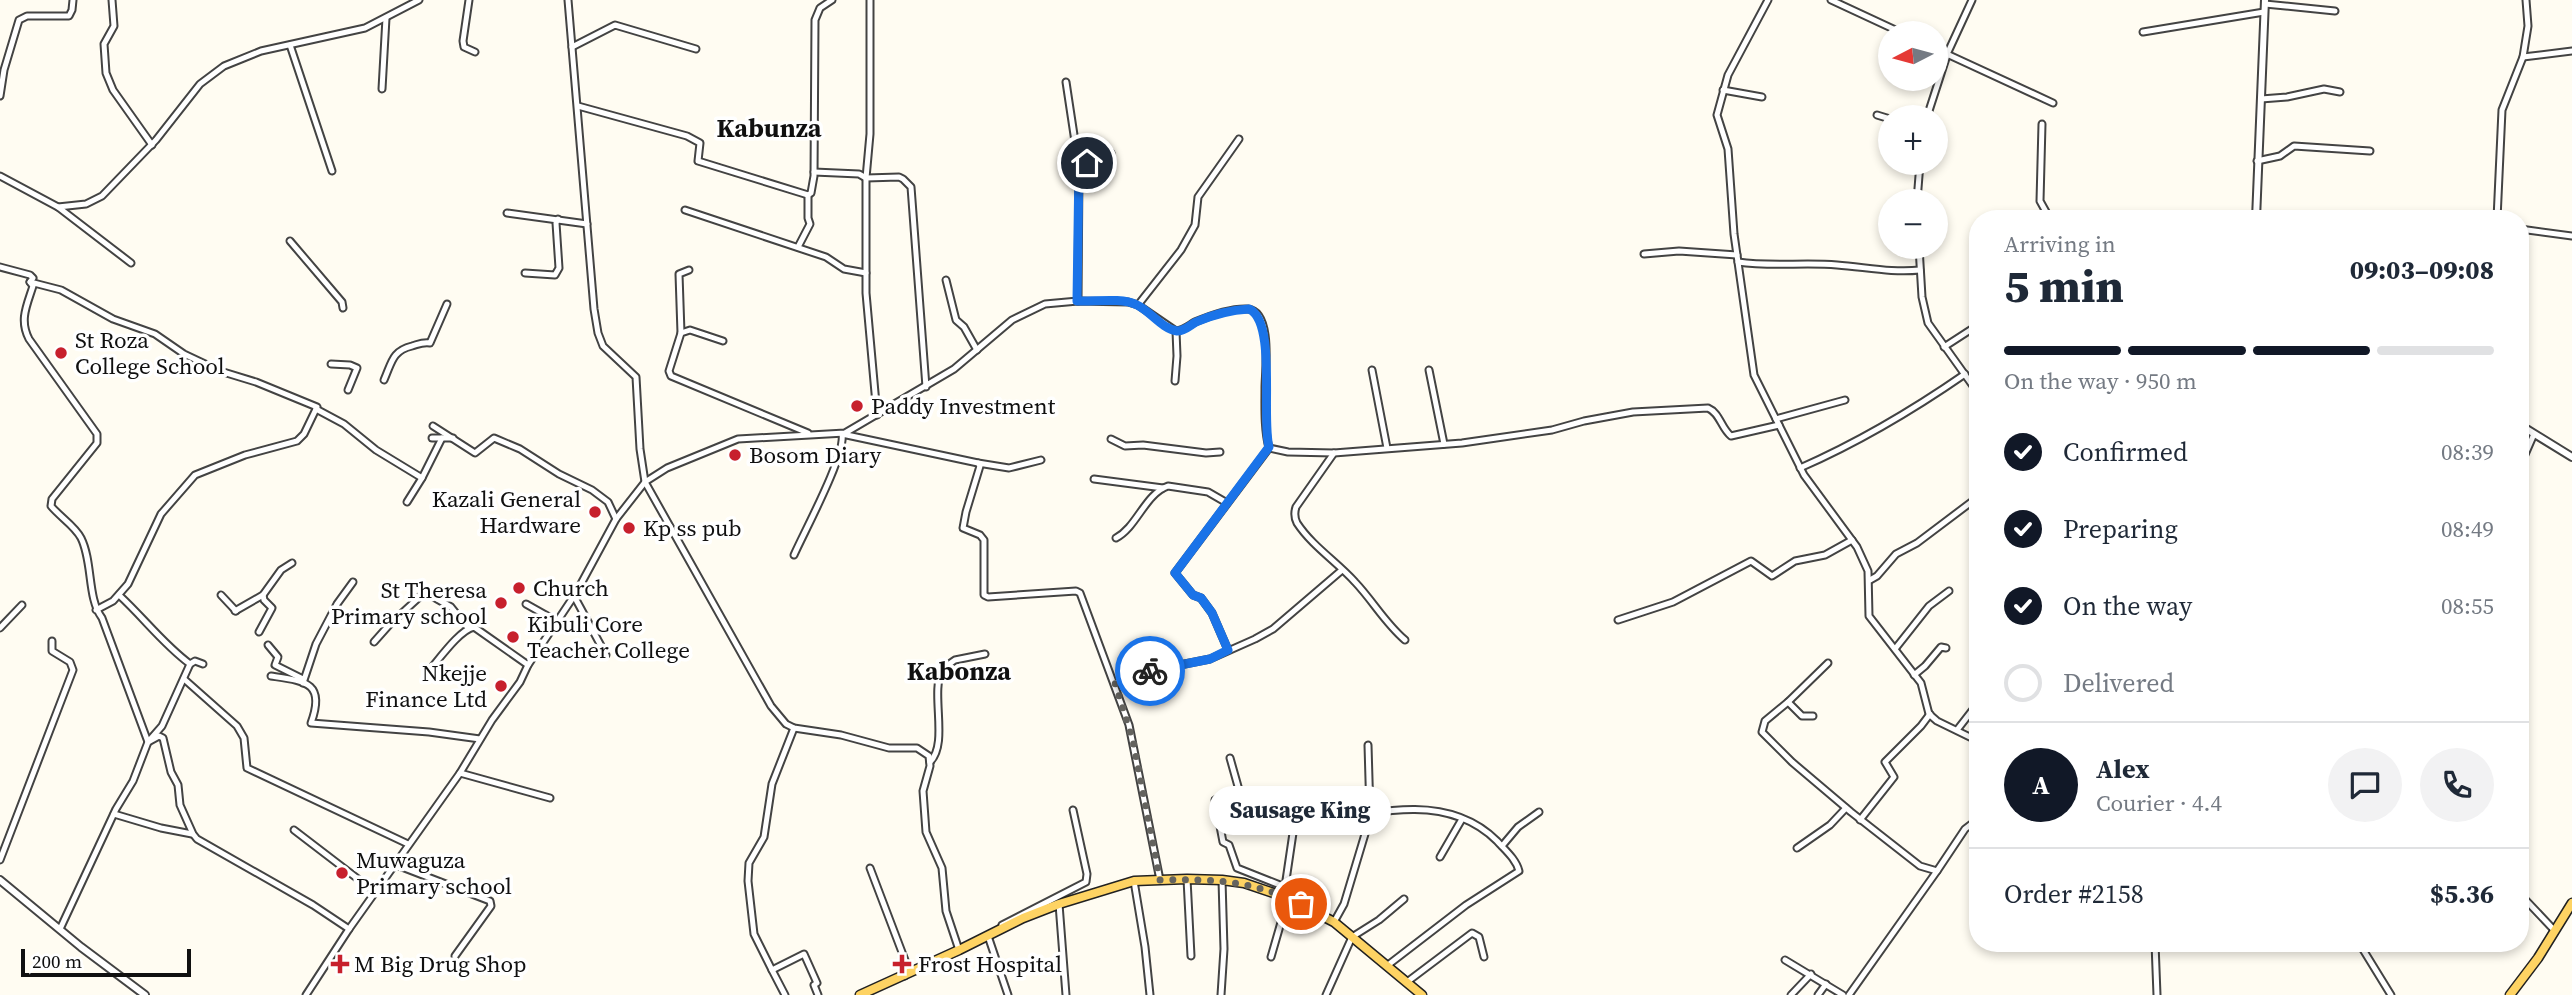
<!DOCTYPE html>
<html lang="en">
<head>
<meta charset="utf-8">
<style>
	:root { --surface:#fff; --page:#f2f2f3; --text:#1f2937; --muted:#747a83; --line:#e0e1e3; --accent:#111827 }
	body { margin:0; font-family:"Source Serif 4",serif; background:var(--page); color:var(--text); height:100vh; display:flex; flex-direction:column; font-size:26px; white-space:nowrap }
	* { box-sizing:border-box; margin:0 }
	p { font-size:23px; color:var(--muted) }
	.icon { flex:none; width:38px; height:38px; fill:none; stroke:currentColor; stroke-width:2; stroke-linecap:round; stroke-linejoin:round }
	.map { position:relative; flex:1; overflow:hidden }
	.side { position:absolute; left:1969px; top:210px; width:560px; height:742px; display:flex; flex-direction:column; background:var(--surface); border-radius:28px; box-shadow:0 4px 10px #0003 }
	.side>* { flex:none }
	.needle { width:46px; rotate:264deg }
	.tools { position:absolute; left:1878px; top:21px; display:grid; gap:14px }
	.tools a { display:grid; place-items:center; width:70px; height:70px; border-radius:50%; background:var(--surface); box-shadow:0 4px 10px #0003; font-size:35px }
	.scale { position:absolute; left:21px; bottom:18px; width:170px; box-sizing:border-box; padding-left:7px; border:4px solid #101010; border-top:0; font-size:19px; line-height:24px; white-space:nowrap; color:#101010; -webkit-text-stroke:5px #fff; paint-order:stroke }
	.pin { position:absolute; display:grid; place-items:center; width:60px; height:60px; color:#fff; margin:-30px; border:4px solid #fff; border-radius:50%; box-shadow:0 2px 7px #0007 }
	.courier { position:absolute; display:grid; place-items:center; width:70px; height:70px; margin:-35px; border:5px solid #1a73e8; border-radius:50%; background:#fff; color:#222; box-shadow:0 2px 9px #0007 }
	.bubble { position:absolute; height:49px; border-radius:24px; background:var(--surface); box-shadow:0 4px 10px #0003; font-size:23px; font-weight:800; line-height:49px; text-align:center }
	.head em { font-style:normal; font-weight:800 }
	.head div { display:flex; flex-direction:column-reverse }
	.head { display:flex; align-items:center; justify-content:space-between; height:119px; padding:0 35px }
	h1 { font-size:46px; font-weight:800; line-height:52px }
	.bar { display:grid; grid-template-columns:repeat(4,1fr); gap:10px 7px; align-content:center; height:84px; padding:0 35px }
	.bar i { height:9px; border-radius:5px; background:var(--line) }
	.bar .current { background:var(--accent) }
	.bar p { grid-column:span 4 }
	.line { display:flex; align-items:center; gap:18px; padding:0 35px; border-top:2px solid var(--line) }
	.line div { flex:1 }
	.round { display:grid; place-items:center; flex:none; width:74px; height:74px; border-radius:37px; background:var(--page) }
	ol { padding:0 35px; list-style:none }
	li { display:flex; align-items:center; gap:21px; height:77px }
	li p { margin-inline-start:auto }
	li .icon { padding:7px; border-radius:50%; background:var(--accent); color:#fff; stroke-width:4 }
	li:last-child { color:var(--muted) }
	li i { width:38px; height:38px; border:4px solid var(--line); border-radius:50% }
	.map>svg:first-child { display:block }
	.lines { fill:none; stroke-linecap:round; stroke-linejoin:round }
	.minor-casing { stroke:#434343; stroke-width:9 }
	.tertiary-casing { stroke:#434343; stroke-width:10 }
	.primary-casing { stroke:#212121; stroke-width:11 }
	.minor { stroke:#fff; stroke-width:5 }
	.tertiary { stroke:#fff; stroke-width:6 }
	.primary { stroke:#fed363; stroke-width:8 }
	.done { stroke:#64635f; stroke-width:7; stroke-dasharray:0 12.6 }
	.route { stroke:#1a73e8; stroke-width:9 }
	.poi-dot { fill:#c7202d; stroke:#fff; stroke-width:2.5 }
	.labels { text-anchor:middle; stroke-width:7; stroke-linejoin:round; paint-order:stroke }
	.poi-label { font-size:23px; fill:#101010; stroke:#fff; text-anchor:start }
	.quarter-label { font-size:26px; font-weight:bold; fill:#101010; stroke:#fff }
</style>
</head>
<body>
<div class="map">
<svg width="2572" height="995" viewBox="0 0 2572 995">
	<rect width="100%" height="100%" fill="#fffcf2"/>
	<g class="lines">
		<g class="minor-casing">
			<g id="minor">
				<polyline points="112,0 114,26 104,44 106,73 113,90 152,145"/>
				<polyline points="469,0 463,41 464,47 475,52"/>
				<polyline points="568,0 594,309 598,333 603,346 636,377 640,449 645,482 771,706 786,724 794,728 841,735 889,748 917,748 929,756 930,766 923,791 926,832 942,868 946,911 959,950"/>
				<polyline points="870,0 870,134 866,178 866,293 877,415"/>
				<polyline points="1768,0 1728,75 1717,115 1728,149 1734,234 1754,375 1779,425"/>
				<polyline points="1831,0 1902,33"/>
				<polyline points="2265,4 2335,11"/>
				<polyline points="2143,32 2264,12"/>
				<polyline points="290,45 332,171"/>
				<polyline points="572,47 615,25 696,49"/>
				<polyline points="1936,49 2053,103"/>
				<polyline points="2523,57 2572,51"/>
				<polyline points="1066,82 1079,168 1078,301"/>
				<polyline points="382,89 386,18"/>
				<polyline points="1723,90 1762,97"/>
				<polyline points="0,96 4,70 19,20 27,16 69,16 72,10 73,0"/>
				<polyline points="2261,99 2287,97 2324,89 2340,92"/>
				<polyline points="578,106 687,136 700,143 698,161 808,195 811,193 814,176 815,20 820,8 832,0"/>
				<polyline points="1877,115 1890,119"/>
				<polyline points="1927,117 1948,52 1972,0"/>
				<polyline points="2042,124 2040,201 2050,219"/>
				<polyline points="2257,161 2280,156 2294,146 2370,151"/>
				<polyline points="1079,164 1104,162 1111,153"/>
				<polyline points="814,172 859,174 866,178 899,177 903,179 911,187 926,387"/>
				<polyline points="0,176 58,207 131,263"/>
				<polyline points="1917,201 1920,163"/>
				<polyline points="58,207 86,204 102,196 156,140 200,84 224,66 261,51 365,28 419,0"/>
				<polyline points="685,210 826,257 844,269 866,273"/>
				<polyline points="507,213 587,224"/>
				<polyline points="2497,219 2502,110 2523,57 2528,26 2526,0"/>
				<polyline points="2520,229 2572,236"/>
				<polyline points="290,241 342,302 343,308"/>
				<polyline points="798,247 810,224 808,218 808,195"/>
				<polyline points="1919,247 1922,297 1928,323 1978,393"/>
				<polyline points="1644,254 1679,251 1737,255"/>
				<path d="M 1738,262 C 1771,267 1804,262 1837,265 C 1865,267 1892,273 1920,270"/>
				<path d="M 0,267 L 30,275 L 33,278 L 30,282 L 33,286 C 27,305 19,320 29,339 L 97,434 L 97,443 L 52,499 L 51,506 C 60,517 75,526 81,538 C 93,562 87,598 102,618 L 148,742 L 159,736 L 163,738 L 171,772 L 178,785 L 180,805 L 193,834 L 197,839 L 313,905 L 349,929"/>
				<polyline points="525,273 555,275 559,268 556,223 558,219"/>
				<polyline points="946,280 956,320 964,327 977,350"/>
				<polyline points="30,282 61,290 113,319 155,334 184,354 220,371 256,382 317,407 304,434 297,441 245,455 195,475 161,514 128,584 113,601 96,610"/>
				<polyline points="1138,305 1181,250 1195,225 1198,197 1239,139"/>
				<polyline points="681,333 679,274 689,270"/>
				<polyline points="723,341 690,330 681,333 669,371 671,376 808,433"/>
				<polyline points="1944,347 1978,325"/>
				<polyline points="331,364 350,365 357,368 348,390"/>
				<polyline points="1372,370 1387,448"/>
				<polyline points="1429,370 1444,444"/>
				<path d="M 384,380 C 392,362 392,351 412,346 C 419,344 422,342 430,343 L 447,304"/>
				<polyline points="1175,381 1177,356 1176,331"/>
				<polyline points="316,409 344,424 376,450 422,478"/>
				<polyline points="1776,419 1845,400"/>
				<polyline points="433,426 475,453 494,438 520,449 559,474 592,490 608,502 616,519"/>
				<polyline points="432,438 453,438"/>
				<polyline points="1111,439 1125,446 1143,445 1206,453 1220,452"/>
				<path d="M 1269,448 L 1288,452 L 1334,453 L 1462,443 L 1552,430 L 1584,421 L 1633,412 L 1708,408 C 1720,413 1721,428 1731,436 L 1779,425 L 1804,475 L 1857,547 L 1868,571 L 1869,616 L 1921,683 L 1929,714 L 1937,721 L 1978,741"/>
				<path d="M 1334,453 L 1296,507 C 1294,513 1294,517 1297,523 C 1312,546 1337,562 1355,582 C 1373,601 1385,623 1405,640"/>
				<polyline points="978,463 1009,468 1041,460"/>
				<polyline points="2520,466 2534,434"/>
				<path d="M 1800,468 C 1857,443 1913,410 1965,374"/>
				<polyline points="1094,479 1163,488"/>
				<polyline points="407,502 422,478 442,438"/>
				<path d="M 1116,538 C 1137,527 1145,494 1168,486 L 1208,492 L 1227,503"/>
				<path d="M 794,555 C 804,532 846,455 842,434 L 978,463 L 980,466 L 966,512 L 963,528 L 980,535 L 984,540 L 984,595 L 988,597 L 1076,591 L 1080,593 L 1129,725 L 1160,880"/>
				<polyline points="1870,580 1877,576 1896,554 1917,543 1978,497"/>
				<path d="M 119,595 C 144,618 163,644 190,664 L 195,661 L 203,664"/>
				<polyline points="221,595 236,611"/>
				<polyline points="574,596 606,655"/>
				<polyline points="526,604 558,622"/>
				<polyline points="235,611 263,595 281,570 292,563"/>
				<polyline points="1618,620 1673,602 1751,561 1772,576 1795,561 1825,555 1852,540"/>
				<polyline points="0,628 22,605"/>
				<polyline points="259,632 272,608 264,600 263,595"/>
				<polyline points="374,642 390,624 425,592 451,607 468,628"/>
				<polyline points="268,645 278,657 275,665 301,678 303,683 316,644 337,604 353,582"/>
				<polyline points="1895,649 1929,606 1949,591"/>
				<path d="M 427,673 C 438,661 459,630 474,627 L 528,665"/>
				<polyline points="1914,675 1925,666 1941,647 1946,648"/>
				<path d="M 271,676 C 305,681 326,682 311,723 L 429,732 L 480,739"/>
				<polyline points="184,679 237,726 244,738 247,768 408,844"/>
				<polyline points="1115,683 1144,672 1210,659 1255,639 1273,629 1342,570"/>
				<polyline points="1788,702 1828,663"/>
				<polyline points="1813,716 1802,716 1788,702 1765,721 1762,732 1792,762 1851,812 1920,866 1937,871 1965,829 1978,819"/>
				<polyline points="794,728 772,784 764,837 749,863 748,881 754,934 772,970 804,954 817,983 814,985 818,995"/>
				<polyline points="1957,730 1978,703"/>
				<polyline points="1230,758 1239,790 1215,800 1223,842 1229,845 1237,868 1285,887"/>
				<path d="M 930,762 C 949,743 930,694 942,669 L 955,660 L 985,654"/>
				<polyline points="460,773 550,798"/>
				<polyline points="114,814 161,828 192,834"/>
				<polyline points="1860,820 1894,777 1885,762 1921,726 1930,714"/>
				<polyline points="294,830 375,892"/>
				<polyline points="1502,846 1518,827 1539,812"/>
				<polyline points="1797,848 1830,825 1846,808"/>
				<polyline points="1440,857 1462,819"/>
				<polyline points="0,860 73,670 70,662 52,651 52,641"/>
				<polyline points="394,864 490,901 491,906 455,956"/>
				<polyline points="870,868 908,968 905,976"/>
				<polyline points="1187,879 1191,956"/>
				<polyline points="1134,881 1145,947 1150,995"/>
				<polyline points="2520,894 2555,931"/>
				<path d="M 1281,895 L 1285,887 L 1293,833 L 1297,829 C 1361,816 1443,787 1497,841 C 1505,850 1516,859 1519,871 L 1466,905 L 1388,965"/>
				<polyline points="1059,904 1066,995"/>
				<polyline points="1334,922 1344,904 1368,824 1370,814 1368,745"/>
				<polyline points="1002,925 1086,882 1087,874 1073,810"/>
				<polyline points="60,929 116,809 133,781 148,742 162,726 190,664"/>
				<polyline points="988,936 1008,995"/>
				<polyline points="2155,943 2157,995"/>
				<polyline points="2281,943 2282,947 2290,943"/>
				<polyline points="2359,943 2391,995"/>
				<polyline points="1271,957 1288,898"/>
				<polyline points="1785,960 1843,995"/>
				<polyline points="772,970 785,995"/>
				<polyline points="1407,982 1472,933 1479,937 1484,957"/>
				<path d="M 306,995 L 349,929 L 460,773 L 492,720 L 520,682 L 528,665 L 576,593 L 616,519 L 645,482 L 667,468 L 738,439 L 845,433 L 954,369 L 1012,320 L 1045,304 L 1078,301 L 1128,302 L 1138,305 L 1176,331 C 1184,330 1188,326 1195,322 C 1209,316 1232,308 1248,309 C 1273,312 1265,371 1265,388 C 1265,407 1264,429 1269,448 L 1175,573 L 1193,595 L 1201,598 L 1212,613 L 1228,650"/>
				<polyline points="1221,995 1224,949 1222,880"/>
				<polyline points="1326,995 1352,937 1379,920 1404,899"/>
				<polyline points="1791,995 1811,974"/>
				<polyline points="1818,995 1826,984"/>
				<polyline points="1849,995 1937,871"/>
			</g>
		</g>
		<g class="tertiary-casing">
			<g id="tertiary">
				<polyline points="2256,219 2265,0"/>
				<polyline points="2520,425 2572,457"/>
				<polyline points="0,880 81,947 145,995"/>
			</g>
		</g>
		<g class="primary-casing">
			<g id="primary">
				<polyline points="860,995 959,950 1023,918 1059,904 1134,881 1187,879 1222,880 1244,883 1288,898 1334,922 1422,995"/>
				<polyline points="2510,995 2538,958 2572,903"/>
			</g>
		</g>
		<use href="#minor" class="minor"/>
		<use href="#tertiary" class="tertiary"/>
		<use href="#primary" class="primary"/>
	</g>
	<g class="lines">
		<path class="done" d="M 1150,671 L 1115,683 L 1133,741 L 1160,880 C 1214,879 1251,880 1301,904"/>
		<path class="route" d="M 1087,163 L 1079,164 L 1077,301 C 1095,302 1120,297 1137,305 C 1150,311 1162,329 1177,331 C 1185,331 1190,325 1196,322 C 1212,315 1232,310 1249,309 C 1277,321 1261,418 1269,447 L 1175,573 L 1193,595 L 1201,598 L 1212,613 L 1228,650 L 1210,659 L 1150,671"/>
	</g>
	<g class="poi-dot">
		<circle cx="61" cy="353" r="7"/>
		<circle cx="857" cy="406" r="7"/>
		<circle cx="735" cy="455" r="7"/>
		<circle cx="595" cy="512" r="7"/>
		<circle cx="629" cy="528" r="7"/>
		<circle cx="519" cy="588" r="7"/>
		<circle cx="501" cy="603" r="7"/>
		<circle cx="513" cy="637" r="7"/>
		<circle cx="501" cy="686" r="7"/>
		<circle cx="342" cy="873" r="7"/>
		<path d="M336.5 953.5h7v7h7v7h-7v7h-7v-7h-7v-7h7z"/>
		<path d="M898.5 953.5h7v7h7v7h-7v7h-7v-7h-7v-7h7z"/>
	</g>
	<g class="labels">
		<g class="poi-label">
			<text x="75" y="348">St Roza<tspan x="75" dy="26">College School</tspan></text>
			<text x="871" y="414">Paddy Investment</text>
			<text x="749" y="463">Bosom Diary</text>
			<text x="581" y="507" text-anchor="end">Kazali General<tspan x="581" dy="26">Hardware</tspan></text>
			<text x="643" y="536">Kp ss pub</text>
			<text x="533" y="596">Church</text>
			<text x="487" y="598" text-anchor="end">St Theresa<tspan x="487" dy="26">Primary school</tspan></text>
			<text x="527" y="632">Kibuli Core<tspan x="527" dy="26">Teacher College</tspan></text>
			<text x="487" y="681" text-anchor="end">Nkejje<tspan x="487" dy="26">Finance Ltd</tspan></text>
			<text x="356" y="868">Muwaguza<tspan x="356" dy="26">Primary school</tspan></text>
			<text x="354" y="972">M Big Drug Shop</text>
			<text x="918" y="972">Frost Hospital</text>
		</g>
		<g class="quarter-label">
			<text x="769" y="137">Kabunza</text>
			<text x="959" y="680">Kabonza</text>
		</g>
	</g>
</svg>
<div class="tools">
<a><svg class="needle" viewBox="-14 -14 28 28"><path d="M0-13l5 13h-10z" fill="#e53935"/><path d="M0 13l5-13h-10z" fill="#747a83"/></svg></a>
<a>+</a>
<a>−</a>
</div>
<div class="scale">200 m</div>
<div class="pin" style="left:1301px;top:904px;background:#ea580c"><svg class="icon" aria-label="bag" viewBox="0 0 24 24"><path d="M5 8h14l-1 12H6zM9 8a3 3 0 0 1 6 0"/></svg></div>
<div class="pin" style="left:1087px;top:163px;background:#1f2937"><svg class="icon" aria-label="home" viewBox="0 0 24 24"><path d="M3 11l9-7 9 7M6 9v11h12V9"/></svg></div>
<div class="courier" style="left:1150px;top:671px"><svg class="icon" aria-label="bike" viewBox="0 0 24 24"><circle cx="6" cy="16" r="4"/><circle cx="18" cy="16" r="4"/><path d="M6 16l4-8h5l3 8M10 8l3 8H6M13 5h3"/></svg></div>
<div class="bubble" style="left:1209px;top:786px;width:182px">Sausage King</div>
<section class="side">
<div class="head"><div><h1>5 min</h1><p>Arriving in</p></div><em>09:03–09:08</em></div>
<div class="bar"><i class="current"></i><i class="current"></i><i class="current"></i><i></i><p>On the way · 950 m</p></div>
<ol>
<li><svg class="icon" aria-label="check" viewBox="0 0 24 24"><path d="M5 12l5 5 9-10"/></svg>Confirmed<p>08:39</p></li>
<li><svg class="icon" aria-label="check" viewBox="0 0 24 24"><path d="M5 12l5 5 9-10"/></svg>Preparing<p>08:49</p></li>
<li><svg class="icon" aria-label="check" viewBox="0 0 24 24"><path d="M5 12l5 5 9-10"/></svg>On the way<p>08:55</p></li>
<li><i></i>Delivered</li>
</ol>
<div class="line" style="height:126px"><b class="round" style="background:var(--accent);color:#fff">A</b><div><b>Alex</b><p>Courier · 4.4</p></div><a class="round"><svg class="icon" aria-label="chat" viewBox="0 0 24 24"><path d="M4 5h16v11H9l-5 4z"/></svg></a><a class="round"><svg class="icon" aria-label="phone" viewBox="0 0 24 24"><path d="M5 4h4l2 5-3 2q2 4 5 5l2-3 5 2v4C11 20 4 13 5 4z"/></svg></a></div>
<div class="line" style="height:91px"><div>Order #2158</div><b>$5.36</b></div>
</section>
</div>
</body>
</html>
